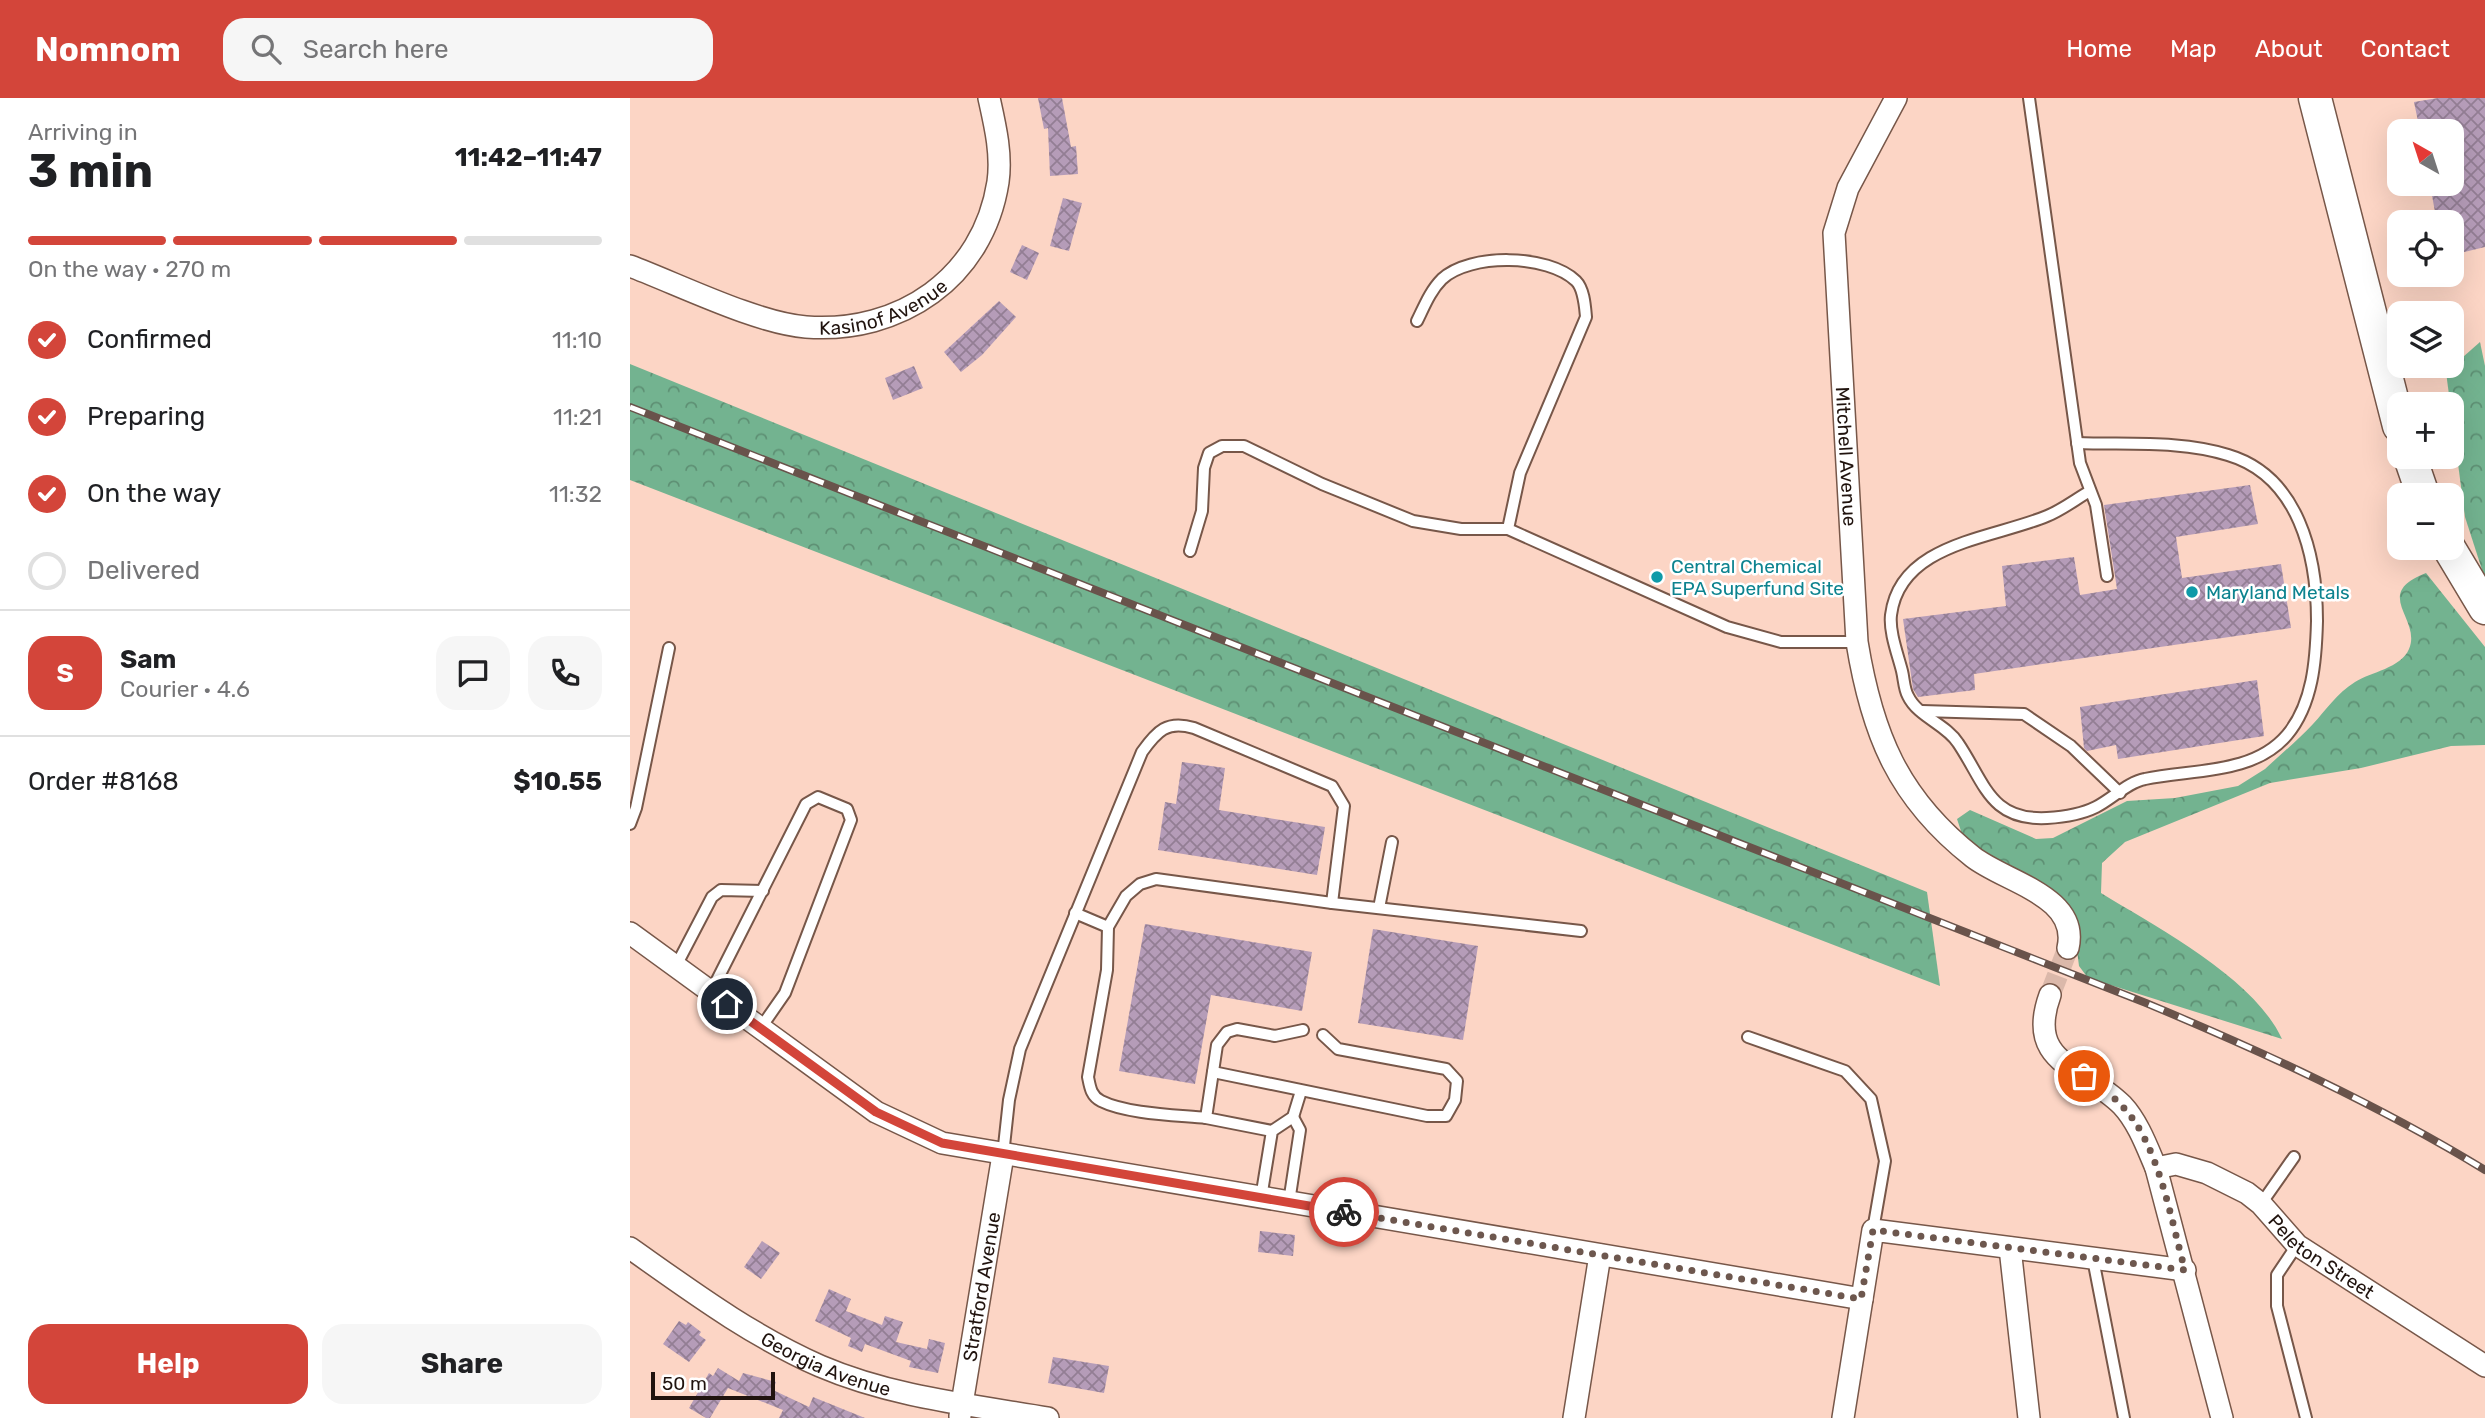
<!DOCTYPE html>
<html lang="en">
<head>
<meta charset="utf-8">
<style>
	:root { --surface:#fff; --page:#f6f6f6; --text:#202124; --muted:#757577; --line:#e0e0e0; --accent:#d3453a }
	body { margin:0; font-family:Rubik,sans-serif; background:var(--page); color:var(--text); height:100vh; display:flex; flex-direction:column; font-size:26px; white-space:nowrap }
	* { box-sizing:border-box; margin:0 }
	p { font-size:23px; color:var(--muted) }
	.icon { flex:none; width:38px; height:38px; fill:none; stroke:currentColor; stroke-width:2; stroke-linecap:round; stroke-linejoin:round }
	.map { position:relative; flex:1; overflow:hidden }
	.details { display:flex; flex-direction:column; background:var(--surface); width:630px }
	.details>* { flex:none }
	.needle { width:46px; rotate:321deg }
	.tools { position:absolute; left:1757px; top:21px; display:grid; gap:14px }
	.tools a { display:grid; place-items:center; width:77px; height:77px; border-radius:14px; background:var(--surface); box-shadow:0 7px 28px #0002; font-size:35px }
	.scale { position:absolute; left:21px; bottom:18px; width:124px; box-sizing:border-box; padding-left:7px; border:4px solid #20130e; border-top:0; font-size:19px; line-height:24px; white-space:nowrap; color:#20130e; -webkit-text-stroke:5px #fff; paint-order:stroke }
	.pin { position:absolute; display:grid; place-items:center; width:60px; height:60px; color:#fff; margin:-30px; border:4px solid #fff; border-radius:50%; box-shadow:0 2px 7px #0007 }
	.courier { position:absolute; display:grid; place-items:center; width:70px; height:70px; margin:-35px; border:5px solid #d3453a; border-radius:50%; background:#fff; color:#222; box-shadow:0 2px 9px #0007 }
	.head em { font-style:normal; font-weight:700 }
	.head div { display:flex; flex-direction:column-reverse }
	.head { display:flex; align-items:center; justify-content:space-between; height:119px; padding:0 28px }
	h1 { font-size:46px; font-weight:700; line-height:52px }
	.bar { display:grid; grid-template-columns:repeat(4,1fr); gap:10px 7px; align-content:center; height:84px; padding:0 28px }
	.bar i { height:9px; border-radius:5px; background:var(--line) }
	.bar .current { background:var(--accent) }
	.bar p { grid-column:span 4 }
	.line { display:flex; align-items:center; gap:18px; padding:0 28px; border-top:2px solid var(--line) }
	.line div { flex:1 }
	.round { display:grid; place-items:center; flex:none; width:74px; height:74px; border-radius:21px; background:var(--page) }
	ol { padding:0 28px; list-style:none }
	li { display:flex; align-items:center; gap:21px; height:77px }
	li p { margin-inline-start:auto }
	li .icon { padding:7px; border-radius:50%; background:var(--accent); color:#fff; stroke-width:4 }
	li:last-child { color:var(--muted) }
	li i { width:38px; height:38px; border:4px solid var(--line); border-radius:50% }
	.action { display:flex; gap:14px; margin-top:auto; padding:14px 28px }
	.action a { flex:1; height:80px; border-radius:21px; background:var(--accent); color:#fff; font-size:28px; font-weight:700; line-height:80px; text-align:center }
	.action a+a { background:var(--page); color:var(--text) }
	header { display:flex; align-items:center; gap:42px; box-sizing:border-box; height:98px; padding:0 35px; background:var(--accent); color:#fff }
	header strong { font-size:33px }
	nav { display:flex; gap:38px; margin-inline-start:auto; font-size:24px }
	.search { width:490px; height:63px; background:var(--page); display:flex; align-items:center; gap:18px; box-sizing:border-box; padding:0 24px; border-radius:21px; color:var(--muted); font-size:26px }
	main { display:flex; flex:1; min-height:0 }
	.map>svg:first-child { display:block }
	.forest { fill:url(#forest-crowns) }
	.building { fill:url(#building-cross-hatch) }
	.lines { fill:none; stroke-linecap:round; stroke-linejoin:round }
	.street-tunnel { stroke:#dbb8aa; stroke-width:21; stroke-dasharray:21 10; stroke-linecap:butt }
	.lane-casing { stroke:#775749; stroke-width:14 }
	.street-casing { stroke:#775749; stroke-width:24 }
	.primary-casing { stroke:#775749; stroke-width:35 }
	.lane { stroke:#fff; stroke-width:10 }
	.street { stroke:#fff; stroke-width:21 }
	.primary { stroke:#fff; stroke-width:32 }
	.rail-casing { stroke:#69534b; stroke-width:8 }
	.rail { stroke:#fff; stroke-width:5; stroke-dasharray:16; stroke-linecap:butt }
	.done { stroke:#6d574e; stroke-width:7; stroke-dasharray:0 12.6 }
	.route { stroke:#d3453a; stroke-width:9 }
	.culture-dot { fill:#0f9aa8; stroke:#fff; stroke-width:2.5 }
	.labels { text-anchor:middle; stroke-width:5; stroke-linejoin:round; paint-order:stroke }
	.street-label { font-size:19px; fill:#20130e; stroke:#fff }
	.culture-label { font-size:19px; fill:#0d838f; stroke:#fff; text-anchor:start }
</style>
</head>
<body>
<header>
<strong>Nomnom</strong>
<div class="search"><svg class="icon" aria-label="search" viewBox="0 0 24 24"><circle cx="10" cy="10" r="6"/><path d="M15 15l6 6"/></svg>Search here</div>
<nav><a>Home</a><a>Map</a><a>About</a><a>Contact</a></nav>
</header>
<main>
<section class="details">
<div class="head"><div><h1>3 min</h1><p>Arriving in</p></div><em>11:42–11:47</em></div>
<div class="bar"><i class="current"></i><i class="current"></i><i class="current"></i><i></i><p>On the way · 270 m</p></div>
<ol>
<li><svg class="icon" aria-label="check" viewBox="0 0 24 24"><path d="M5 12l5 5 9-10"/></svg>Confirmed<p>11:10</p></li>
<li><svg class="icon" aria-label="check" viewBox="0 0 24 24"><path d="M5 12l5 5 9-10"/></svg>Preparing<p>11:21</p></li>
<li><svg class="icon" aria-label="check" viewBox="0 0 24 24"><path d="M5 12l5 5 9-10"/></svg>On the way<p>11:32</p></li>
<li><i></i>Delivered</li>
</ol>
<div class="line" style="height:126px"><b class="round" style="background:var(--accent);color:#fff">S</b><div><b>Sam</b><p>Courier · 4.6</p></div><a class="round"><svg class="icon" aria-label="chat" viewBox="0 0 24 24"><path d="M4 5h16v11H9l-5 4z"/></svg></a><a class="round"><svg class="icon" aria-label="phone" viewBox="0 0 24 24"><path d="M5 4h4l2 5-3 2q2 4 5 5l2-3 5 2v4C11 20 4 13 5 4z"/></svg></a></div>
<div class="line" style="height:91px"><div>Order #8168</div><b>$10.55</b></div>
<div class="action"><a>Help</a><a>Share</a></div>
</section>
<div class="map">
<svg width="1855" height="1320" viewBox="0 0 1855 1320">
	<defs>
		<pattern id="forest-crowns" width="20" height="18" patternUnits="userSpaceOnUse" patternTransform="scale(1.75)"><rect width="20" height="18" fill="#73b390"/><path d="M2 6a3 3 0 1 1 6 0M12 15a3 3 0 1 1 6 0" fill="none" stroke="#5e9074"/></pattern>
		<pattern id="building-cross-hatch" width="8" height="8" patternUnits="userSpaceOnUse" patternTransform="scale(1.75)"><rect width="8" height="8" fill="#b59cb8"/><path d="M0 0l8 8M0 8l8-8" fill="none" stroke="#937e94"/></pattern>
	</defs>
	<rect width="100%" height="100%" fill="#fcd5c5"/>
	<g class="forest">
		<polygon points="1850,244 1855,268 1855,481 1835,419 1816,274"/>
		<polygon points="0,266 1297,794 1310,888 0,382"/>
		<path d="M 1796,475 L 1855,549 L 1855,647 L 1821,648 L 1731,670 L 1640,685 L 1495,744 L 1472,765 L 1471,795 C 1528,830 1624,880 1652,941 L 1458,880 L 1449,868 L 1445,837 L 1332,736 L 1327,721 L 1340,712 L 1406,741 L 1423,740 L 1497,703 L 1545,700 L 1608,688 L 1635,671 C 1651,656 1668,642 1683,626 C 1696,612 1707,595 1725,584 C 1741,574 1771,570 1779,551 C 1792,521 1741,496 1796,475 Z"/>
	</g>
	<g class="building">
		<polygon points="408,0 432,0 441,49 446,48 448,76 420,78 418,30 414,31"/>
		<polygon points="1808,0 1855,0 1855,149 1822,157 1822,124 1815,124 1812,113 1805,114 1800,86 1822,86 1822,33 1790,33 1784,4"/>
		<polygon points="433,100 452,105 439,153 420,148"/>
		<polygon points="392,147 409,155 397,182 380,174"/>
		<polygon points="369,203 386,219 352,257 331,274 314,254"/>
		<polygon points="284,268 293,290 263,302 255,280"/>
		<polygon points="1620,387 1628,426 1546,439 1552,480 1651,466 1661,530 1344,576 1345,592 1288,599 1283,591 1273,521 1376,508 1372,468 1444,459 1450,497 1487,491 1474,407"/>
		<polygon points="1627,582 1634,638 1488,661 1486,647 1457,653 1454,650 1450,609"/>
		<polygon points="552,664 595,670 589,712 695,729 687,777 528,752 535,704 546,706"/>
		<polygon points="515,826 682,854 672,913 581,897 565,986 489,973"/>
		<polygon points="743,831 848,848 833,942 728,925"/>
		<polygon points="630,1133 665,1137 663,1158 628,1154"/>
		<polygon points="132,1143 150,1155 131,1181 114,1169"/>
		<polygon points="199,1191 221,1201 216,1213 252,1227 255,1218 273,1224 266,1244 297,1251 299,1241 315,1245 308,1275 279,1269 281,1263 235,1246 232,1254 218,1248 221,1240 185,1223"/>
		<polygon points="49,1223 56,1227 58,1224 71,1234 69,1237 76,1242 59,1264 33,1246"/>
		<polygon points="423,1259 479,1268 474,1295 418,1285"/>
		<polygon points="88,1270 109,1283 113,1275 146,1284 143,1292 179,1309 183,1299 235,1320 149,1320 153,1312 98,1290 80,1320 76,1320 59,1310 79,1275 83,1278"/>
	</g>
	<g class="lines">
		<polyline class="street-tunnel" points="1420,897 1438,850"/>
		<g class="lane-casing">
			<g id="lane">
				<polyline points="1399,0 1450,365 1466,407 1477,478"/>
				<path d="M 787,223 C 794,209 800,193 812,181 C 840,155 918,156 946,183 C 954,191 955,208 956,219 L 890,375 L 878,431 L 1097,529 L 1151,544 L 1227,544"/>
				<path d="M 1447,345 C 1496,347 1551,342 1598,357 C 1669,378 1687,458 1687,523 C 1686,562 1683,606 1657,637 C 1623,677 1562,671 1515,681 C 1498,684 1482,701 1466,709 C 1452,716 1433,719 1417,720 C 1360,723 1355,685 1328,645 C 1316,626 1288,619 1278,598 C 1274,591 1274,581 1272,573 C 1268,557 1259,534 1261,517 C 1270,445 1362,441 1417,418 C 1432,412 1446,401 1460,393"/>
				<polyline points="560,453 572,413 574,370 579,355 592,348 614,348 692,386 783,423 831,431 878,431"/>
				<polyline points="1292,613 1394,616 1441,648 1490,695"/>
				<polyline points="0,726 6,710 39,550"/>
				<polyline points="749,810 762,744"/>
				<polyline points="445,815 478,829"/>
				<polyline points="46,868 82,799 91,792 133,793"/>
				<polyline points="81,894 176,706 188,699 217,711 221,722 155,895 130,931"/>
				<polyline points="1118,939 1215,973 1241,1001 1255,1063 1243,1132"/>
				<polyline points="583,974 797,1018 816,1018 825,1002 827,983 816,971 708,951 693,937"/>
				<path d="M 576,1020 C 546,1017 497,1016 471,1003 C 461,998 460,989 458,979 L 477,872 L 478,829 L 496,798 L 510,786 L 526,781 L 702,805 L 951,833"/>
				<polyline points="642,1033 576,1020 587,947 597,934 607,931 645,938 673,932"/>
				<path d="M 373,1057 L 379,1002 L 390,951 L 512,654 C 527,633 537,622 564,630 L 702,688 L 714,708 L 702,805"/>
				<polyline points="631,1100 642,1033 663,1019 671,993"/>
				<polyline points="659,1104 670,1032 663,1019"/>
				<polyline points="1631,1106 1664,1059"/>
				<polyline points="1667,1147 1647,1177 1647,1208 1676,1320"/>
				<polyline points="1463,1161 1494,1320"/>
			</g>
		</g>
		<g class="street-casing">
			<g id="street">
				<path id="s1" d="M 1266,0 L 1218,90 L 1204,135 L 1227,544 C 1242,636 1268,700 1343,759 C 1375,784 1450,798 1438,850"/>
				<path id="s2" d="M 0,168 C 48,186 126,225 176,229 C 270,236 353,180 368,84 C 372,56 365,27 359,0"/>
				<polyline points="0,835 246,1014 312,1045 1232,1201"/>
				<path d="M 1420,897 C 1395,966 1453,968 1492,1007 C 1508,1024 1517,1049 1526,1070 L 1592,1320"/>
				<path id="s3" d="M 1526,1070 L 1546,1066 L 1577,1075 L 1617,1095 L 1631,1106 L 1667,1147 L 1855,1268"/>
				<path id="s4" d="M 0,1150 C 61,1193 120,1237 190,1268 C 262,1299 342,1307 418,1320"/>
				<polyline points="1380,1150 1399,1320"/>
				<path id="s5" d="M 330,1318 L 373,1057"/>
				<polyline points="944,1320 970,1157"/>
				<polyline points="1213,1320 1243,1132 1555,1172"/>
			</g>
		</g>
		<g class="primary-casing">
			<g id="primary">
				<polyline points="1685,0 1769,328"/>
				<polyline points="1780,359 1793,397"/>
				<polyline points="1819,450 1855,510"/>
			</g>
		</g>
		<use href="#lane" class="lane"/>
		<use href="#street" class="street"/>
		<use href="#primary" class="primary"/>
		<g class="rail-casing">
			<path id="rail" d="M 0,309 L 1516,905 C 1633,954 1747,1006 1855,1072"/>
		</g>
		<use href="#rail" class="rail"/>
	</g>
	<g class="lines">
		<path class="done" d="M 714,1114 L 1231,1201 L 1243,1132 L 1555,1172 C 1541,1123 1529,1045 1492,1008 C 1481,996 1467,987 1454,978"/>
		<polyline class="route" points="97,906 246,1014 312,1045 714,1114"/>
	</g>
	<g class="culture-dot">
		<circle cx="1027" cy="479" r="7"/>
		<circle cx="1562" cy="494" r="7"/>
	</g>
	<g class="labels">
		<g class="street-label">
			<text dy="7" stroke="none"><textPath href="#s2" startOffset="268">Kasinof Avenue</textPath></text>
			<text dy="7" stroke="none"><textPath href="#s1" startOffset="373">Mitchell Avenue</textPath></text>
			<text dy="7" stroke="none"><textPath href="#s3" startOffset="196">Peleton Street</textPath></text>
			<text dy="7" stroke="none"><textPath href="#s5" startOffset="131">Stratford Avenue</textPath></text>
			<text dy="7" stroke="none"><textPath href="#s4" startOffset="229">Georgia Avenue</textPath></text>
		</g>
		<g class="culture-label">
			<text x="1041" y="475">Central Chemical<tspan x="1041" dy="22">EPA Superfund Site</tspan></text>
			<text x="1576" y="501">Maryland Metals</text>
		</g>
	</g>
</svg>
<div class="tools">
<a><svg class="needle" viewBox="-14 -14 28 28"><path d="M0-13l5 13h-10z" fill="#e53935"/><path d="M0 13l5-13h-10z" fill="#757577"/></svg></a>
<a><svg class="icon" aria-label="locate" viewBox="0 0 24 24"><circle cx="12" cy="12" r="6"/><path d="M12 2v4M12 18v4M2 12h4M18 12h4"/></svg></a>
<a><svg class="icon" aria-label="layers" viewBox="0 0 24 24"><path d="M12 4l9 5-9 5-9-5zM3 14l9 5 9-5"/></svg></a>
<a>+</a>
<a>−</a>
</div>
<div class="scale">50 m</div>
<div class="pin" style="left:1454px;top:978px;background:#ea580c"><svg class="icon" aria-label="bag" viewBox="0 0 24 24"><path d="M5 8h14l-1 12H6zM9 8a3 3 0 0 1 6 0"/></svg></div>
<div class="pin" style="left:97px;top:906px;background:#1f2937"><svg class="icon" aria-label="home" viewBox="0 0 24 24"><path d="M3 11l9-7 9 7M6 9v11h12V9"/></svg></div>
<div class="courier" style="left:714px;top:1114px"><svg class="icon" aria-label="bike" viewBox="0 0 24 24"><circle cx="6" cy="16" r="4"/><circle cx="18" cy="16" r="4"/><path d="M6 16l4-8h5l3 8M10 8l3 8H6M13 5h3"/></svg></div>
</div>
</main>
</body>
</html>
